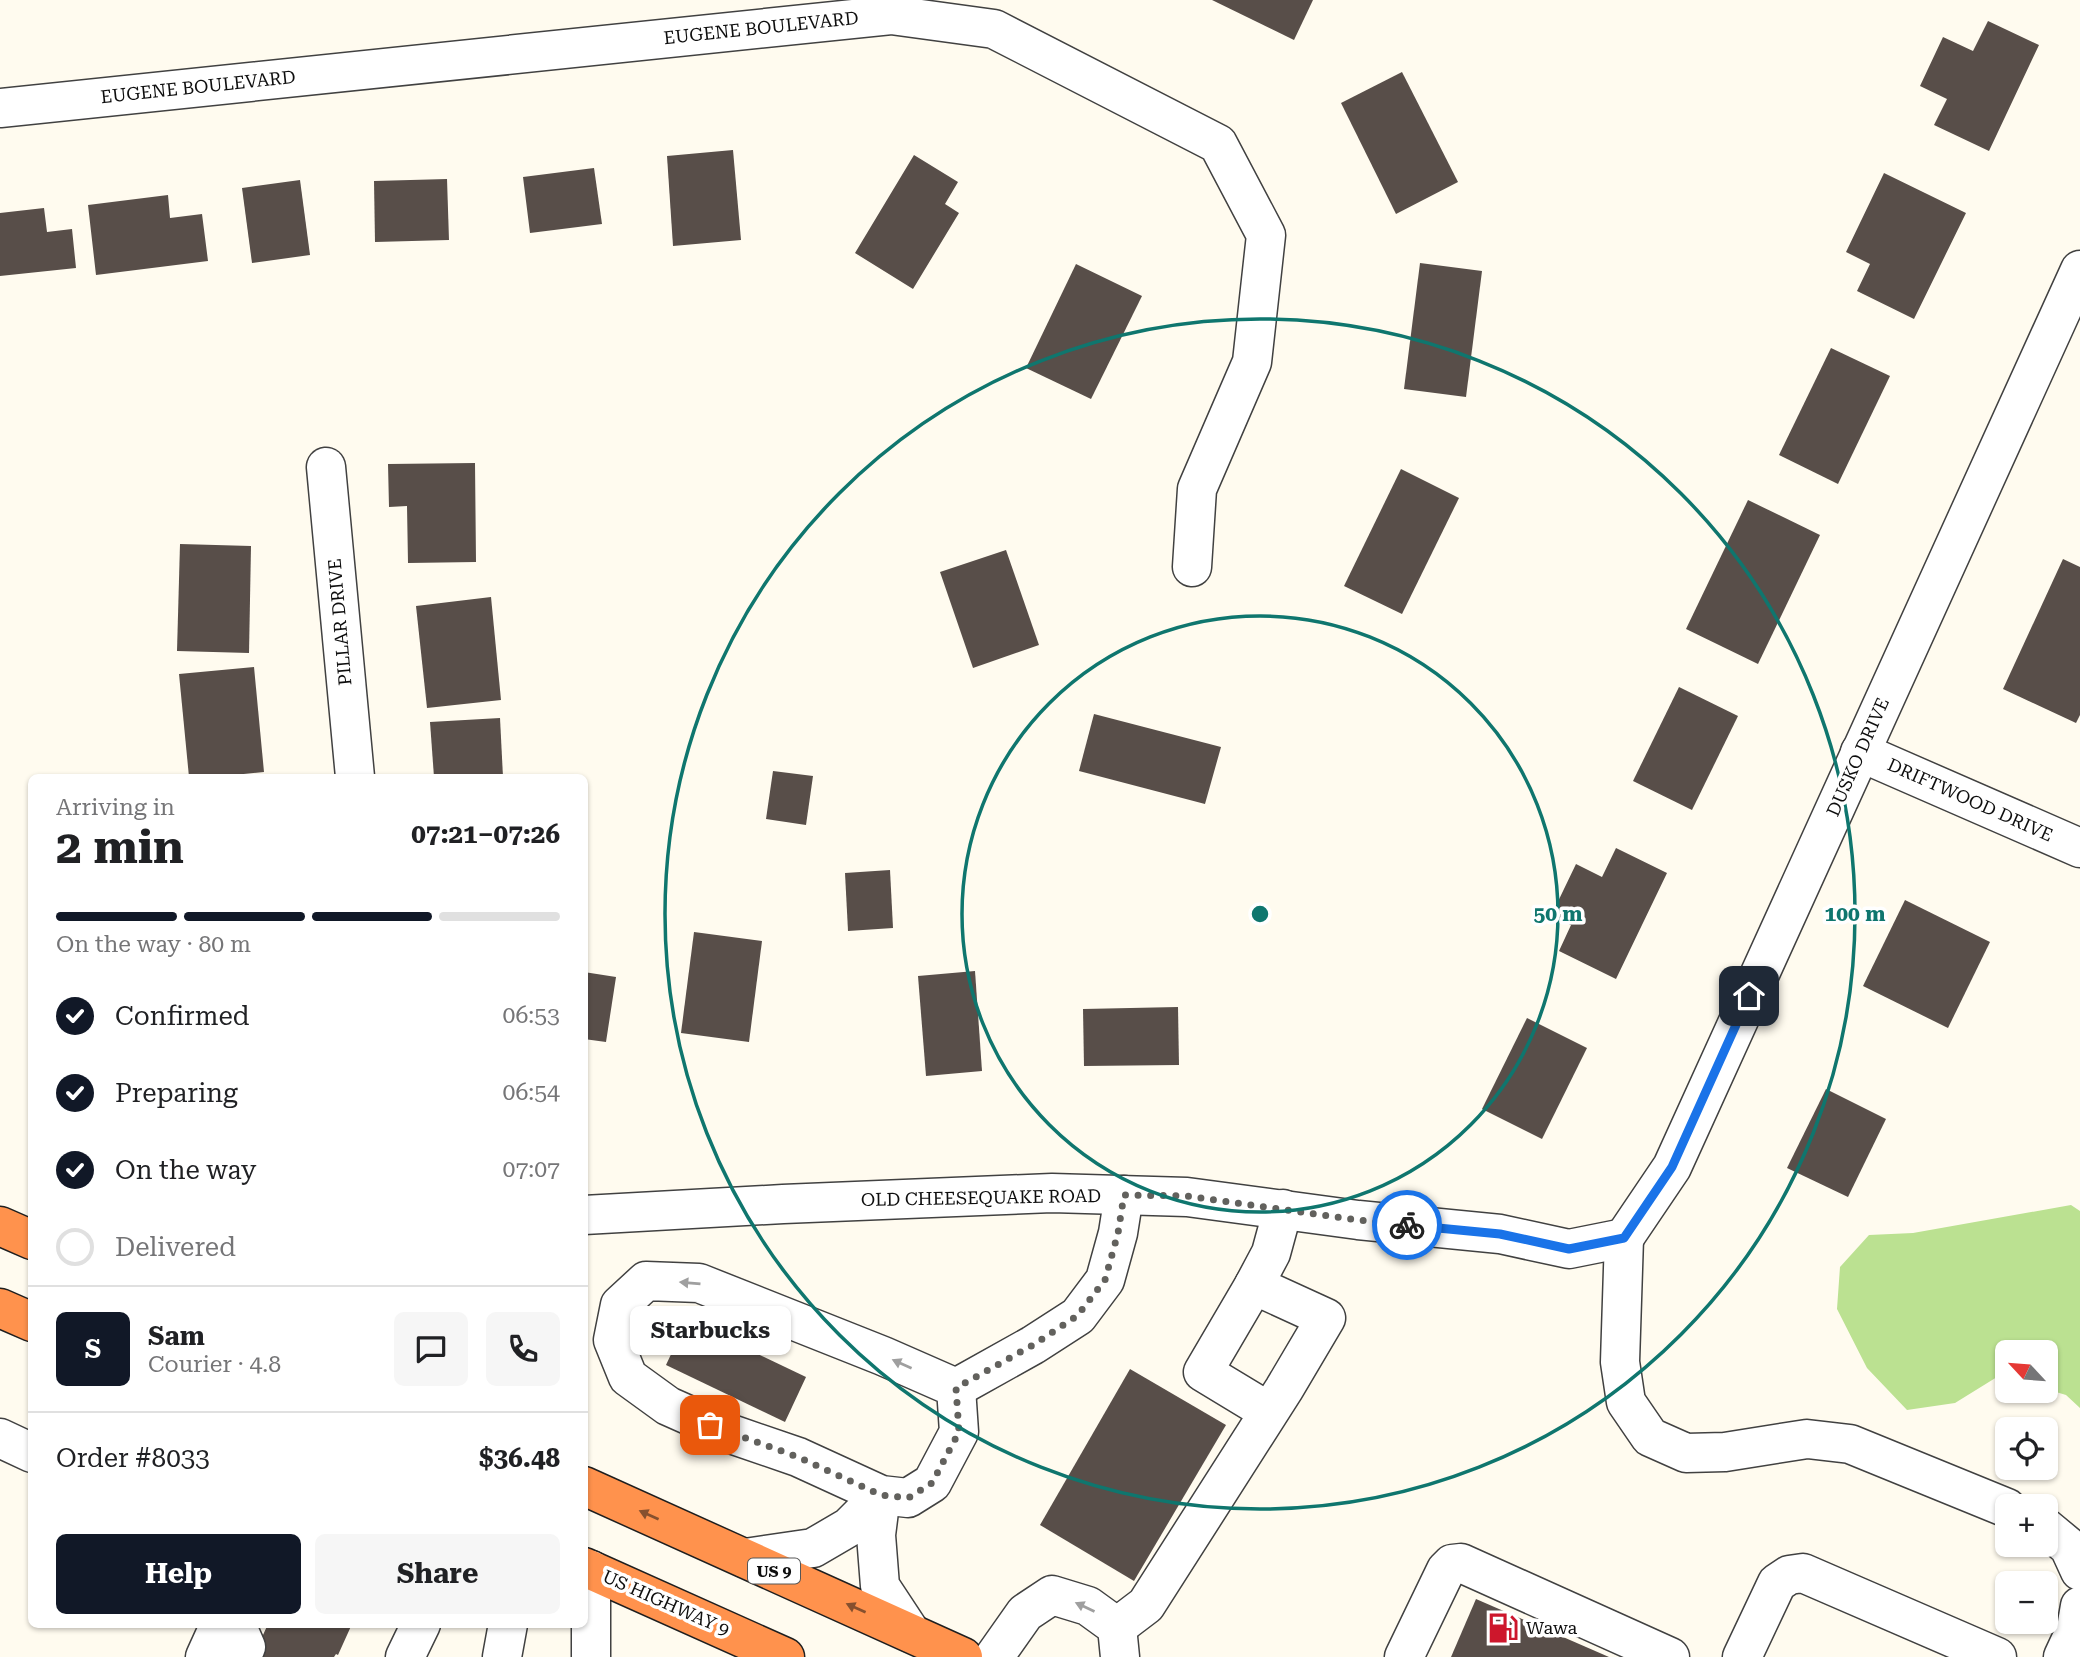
<!DOCTYPE html>
<html lang="en">
<head>
<meta charset="utf-8">
<style>
	:root { --surface:#fff; --page:#f6f6f6; --text:#202124; --muted:#757577; --line:#e0e0e0; --accent:#111827 }
	body { margin:0; font-family:"Roboto Serif",serif; background:var(--page); color:var(--text); height:100vh; display:flex; flex-direction:column; font-size:26px; white-space:nowrap }
	* { box-sizing:border-box; margin:0 }
	p { font-size:23px; color:var(--muted) }
	.icon { flex:none; width:38px; height:38px; fill:none; stroke:currentColor; stroke-width:2; stroke-linecap:round; stroke-linejoin:round }
	.map { position:relative; flex:1; overflow:hidden }
	.drawer { position:absolute; left:28px; top:774px; width:560px; height:854px; display:flex; flex-direction:column; background:var(--surface); border-radius:10px; box-shadow:0 2px 5px #0004 }
	.drawer>* { flex:none }
	.needle { width:46px; rotate:296deg }
	.tools { position:absolute; left:1995px; top:1340px; display:grid; gap:14px }
	.tools a { display:grid; place-items:center; width:63px; height:63px; border-radius:10px; background:var(--surface); box-shadow:0 2px 5px #0004; font-size:35px }
	.pin { position:absolute; display:grid; place-items:center; width:60px; height:60px; color:#fff; margin:-30px; border-radius:14px; box-shadow:0 4px 10px #0006 }
	.courier { position:absolute; display:grid; place-items:center; width:70px; height:70px; margin:-35px; border:5px solid #1a73e8; border-radius:50%; background:#fff; color:#222; box-shadow:0 2px 9px #0007 }
	.bubble { position:absolute; height:49px; border-radius:10px; background:var(--surface); box-shadow:0 2px 5px #0004; font-size:23px; font-weight:700; line-height:49px; text-align:center }
	.head em { font-style:normal; font-weight:700 }
	.head div { display:flex; flex-direction:column-reverse }
	.head { display:flex; align-items:center; justify-content:space-between; height:119px; padding:0 28px }
	h1 { font-size:46px; font-weight:700; line-height:52px }
	.bar { display:grid; grid-template-columns:repeat(4,1fr); gap:10px 7px; align-content:center; height:84px; padding:0 28px }
	.bar i { height:9px; border-radius:5px; background:var(--line) }
	.bar .on { background:var(--accent) }
	.bar p { grid-column:span 4 }
	.line { display:flex; align-items:center; gap:18px; padding:0 28px; border-top:2px solid var(--line) }
	.line div { flex:1 }
	.round { display:grid; place-items:center; flex:none; width:74px; height:74px; border-radius:10px; background:var(--page) }
	ol { padding:0 28px; list-style:none }
	li { display:flex; align-items:center; gap:21px; height:77px }
	li p { margin-inline-start:auto }
	li .icon { padding:7px; border-radius:50%; background:var(--accent); color:#fff; stroke-width:4 }
	li:last-child { color:var(--muted) }
	li i { width:38px; height:38px; border:4px solid var(--line); border-radius:50% }
	.primary-button { display:flex; gap:14px; margin-top:auto; padding:14px 28px }
	.primary-button a { flex:1; height:80px; border-radius:10px; background:var(--accent); color:#fff; font-size:28px; font-weight:700; line-height:80px; text-align:center }
	.primary-button a+a { background:var(--page); color:var(--text) }
	.map>svg:first-child { display:block }
	.forest { fill:#bbe191 }
	.building { fill:#584e49 }
	.lines { fill:none; stroke-linecap:round; stroke-linejoin:round }
	.minor-casing { stroke:#414141; stroke-width:41 }
	.highway-casing { stroke:#1f1f1f; stroke-width:41 }
	.minor { stroke:#fff; stroke-width:38 }
	.highway { stroke:#ff924d; stroke-width:38 }
	.oneway { fill:#9f9f9f }
	.oneway2 { fill:#86502e }
	.done { stroke:#62615d; stroke-width:7; stroke-dasharray:0 12.6 }
	.route { stroke:#1a73e8; stroke-width:9 }
	.ring { fill:none; stroke:#0f766e; stroke-width:3.5 }
	.labels { text-anchor:middle; stroke-width:7; stroke-linejoin:round; paint-order:stroke }
	.shield { fill:#fff; stroke:#565656; stroke-width:2 }
	.shield-label { font-size:16px; font-weight:bold; fill:#0e0e0e }
	.street-label { font-size:18px; fill:#0e0e0e; stroke:#fff }
	.poi-label { font-size:18px; fill:#0e0e0e; stroke:#fff; text-anchor:start }
	.centre { fill:#0f766e; stroke:#fff; stroke-width:3.5 }
	.ring-label { font-size:21px; text-anchor:middle; font-weight:bold; fill:#0f766e; stroke:#fff; stroke-width:7; stroke-linejoin:round; paint-order:stroke }
</style>
</head>
<body>
<div class="map">
<svg width="2080" height="1657" viewBox="0 0 2080 1657">
	<rect width="100%" height="100%" fill="#fffbef"/>
	<polygon class="forest" points="2071,1205 2080,1211 2080,1408 2066,1395 2046,1389 2046,1353 2007,1353 2007,1379 1997,1377 1955,1403 1907,1410 1867,1368 1837,1309 1840,1267 1869,1235 1913,1233"/>
	<g class="building">
		<polygon points="1212,0 1313,0 1294,40"/>
		<polygon points="1988,21 2039,45 1989,151 1934,125 1947,99 1920,86 1943,37 1973,51"/>
		<polygon points="1402,72 1458,182 1396,214 1341,103"/>
		<polygon points="733,150 741,240 673,246 667,156"/>
		<polygon points="914,155 958,182 945,204 959,213 913,289 855,253"/>
		<polygon points="594,168 602,224 530,233 523,177"/>
		<polygon points="1884,173 1966,213 1914,319 1857,291 1870,264 1846,252"/>
		<polygon points="447,179 449,240 375,242 374,181"/>
		<polygon points="300,180 310,255 252,263 242,188"/>
		<polygon points="168,195 170,218 202,214 208,261 96,275 88,205"/>
		<polygon points="44,208 47,232 72,229 76,268 0,276 0,213"/>
		<polygon points="1420,263 1482,271 1466,397 1404,389"/>
		<polygon points="1076,264 1142,296 1091,399 1026,368"/>
		<polygon points="1831,348 1890,376 1838,484 1779,455"/>
		<polygon points="475,463 476,562 408,563 407,506 389,507 388,464"/>
		<polygon points="1401,469 1459,498 1402,614 1344,586"/>
		<polygon points="1748,500 1820,535 1758,664 1686,629"/>
		<polygon points="180,544 251,546 249,653 177,651"/>
		<polygon points="1006,550 1039,645 973,668 940,572"/>
		<polygon points="2063,559 2080,567 2080,715 2076,723 2003,689"/>
		<polygon points="491,597 501,700 427,708 416,606"/>
		<polygon points="254,667 264,772 214,777 189,777 179,674"/>
		<polygon points="1679,687 1738,716 1692,810 1633,781"/>
		<polygon points="1094,714 1221,747 1205,804 1079,771"/>
		<polygon points="500,718 503,777 434,777 430,722"/>
		<polygon points="773,771 813,776 806,825 766,819"/>
		<polygon points="1616,848 1667,873 1616,979 1559,951 1571,925 1551,916 1576,864 1602,877"/>
		<polygon points="890,870 893,928 848,931 845,873"/>
		<polygon points="1905,900 1990,942 1948,1028 1863,986"/>
		<polygon points="694,932 762,941 749,1042 681,1033"/>
		<polygon points="975,971 982,1071 926,1076 918,976"/>
		<polygon points="584,972 616,977 606,1042 584,1039"/>
		<polygon points="1178,1007 1179,1065 1084,1066 1083,1009"/>
		<polygon points="1527,1018 1587,1048 1542,1139 1482,1109"/>
		<polygon points="1826,1089 1886,1119 1848,1197 1787,1168"/>
		<polygon points="687,1320 806,1377 785,1422 666,1365"/>
		<polygon points="1130,1369 1226,1425 1134,1581 1040,1525"/>
		<polygon points="1476,1599 1609,1657 1451,1657"/>
		<polygon points="268,1624 352,1624 338,1655 336,1654 334,1657 253,1657"/>
	</g>
	<g class="lines">
		<g class="minor-casing">
			<g id="minor">
				<polyline points="0,108 891,15 994,29 1218,144 1266,235 1252,362 1197,489 1192,567"/>
				<polyline points="326,467 355,777"/>
				<polyline points="1860,752 2080,848"/>
				<polyline points="584,1215 783,1204 1052,1193 1187,1197 1358,1220 1500,1234 1569,1249 1624,1238"/>
				<polyline points="1624,1238 1672,1167 2080,270"/>
				<polyline points="1624,1238 1620,1362 1626,1402 1650,1437 1686,1453 1725,1452 1807,1439 1850,1444 2007,1508"/>
				<polyline points="1254,1285 1271,1253 1283,1209"/>
				<polyline points="956,1388 1033,1345 1078,1316 1105,1280 1118,1233 1124,1195"/>
				<polyline points="0,1438 32,1453"/>
				<polyline points="881,1495 876,1535 880,1586 911,1633"/>
				<polyline points="2046,1528 2069,1547 2080,1571"/>
				<polyline points="745,1558 813,1548 849,1527 881,1495 908,1498 932,1483 959,1432 956,1388 883,1356 699,1283 646,1281 620,1305 613,1340 628,1377 668,1406 731,1434 798,1457 881,1495"/>
				<polyline points="236,1624 246,1647 241,1657"/>
				<polyline points="1117,1627 1146,1605 1284,1389 1326,1318 1254,1285 1203,1372 1269,1412"/>
				<polyline points="205,1657 220,1624"/>
				<polyline points="405,1657 421,1624"/>
				<polyline points="502,1657 508,1624"/>
				<polyline points="591,1657 591,1570"/>
				<polyline points="994,1657 1025,1613 1052,1595 1088,1606 1117,1627 1120,1657"/>
				<polyline points="1404,1657 1446,1570 1452,1564 1461,1563 1670,1657"/>
				<polyline points="1742,1657 1777,1583 1789,1575 1803,1573 1997,1657"/>
				<polyline points="2063,1657 2076,1629 2080,1606"/>
			</g>
		</g>
		<g class="highway-casing">
			<g id="highway">
				<polyline points="0,1226 32,1240"/>
				<polyline points="0,1308 32,1322"/>
				<polyline points="584,1486 963,1657"/>
				<polyline points="584,1567 785,1657"/>
			</g>
		</g>
		<use href="#minor" class="minor"/>
		<use href="#highway" class="highway"/>
	</g>
	<defs><path id="oneway-solid" d="M-6-.8H1V-3.2L6.5 0L1 3.2V.8H-6Z" transform="scale(1.75)"/></defs>
	<g class="oneway">
		<use href="#oneway-solid" transform="translate(690 1283) rotate(-175)"/>
		<use href="#oneway-solid" transform="translate(902 1364) rotate(-156)"/>
		<use href="#oneway-solid" transform="translate(1085 1607) rotate(-155)"/>
	</g>
	<g class="oneway2">
		<use href="#oneway-solid" transform="translate(649 1515) rotate(-156)"/>
		<use href="#oneway-solid" transform="translate(856 1608) rotate(-156)"/>
	</g>
	<g class="lines">
		<polyline class="done" points="710,1425 798,1457 881,1495 908,1498 932,1483 959,1432 956,1388 1033,1345 1077,1316 1105,1280 1118,1233 1124,1195 1187,1196 1358,1220 1407,1225"/>
		<polyline class="route" points="1407,1225 1500,1234 1569,1249 1624,1238 1672,1167 1749,996"/>
	</g>
	<g class="ring">
		<circle cx="1260" cy="914" r="298"/>
		<circle cx="1260" cy="914" r="595"/>
	</g>
	<defs>
		<g id="fuel-bare" transform="scale(2.415)"><path d="M-5.5-6h7V0h2V4h1.3V-2.5L3-4.5l.8-.8L6-3V5H2.5V1h-1V6h-7ZM-4.2-4.7v3.2H.2V-4.7Z" fill="#cd172c" stroke="#fff" stroke-width="2.5" paint-order="stroke"/></g>
	</defs>
	<g fill-rule="evenodd">
		<use href="#fuel-bare" x="1503" y="1628"/>
	</g>
	<g class="labels">
		<rect class="shield" x="748" y="1558.5" width="52" height="25" rx="5"/>
		<g class="shield-label">
			<text x="774" y="1577">US 9</text>
		</g>
		<g class="street-label">
			<text transform="translate(761 28) rotate(-6)" y="6">EUGENE BOULEVARD</text>
			<text transform="translate(198 87) rotate(-6)" y="6">EUGENE BOULEVARD</text>
			<text transform="translate(340 622) rotate(-95)" y="6">PILLAR DRIVE</text>
			<text transform="translate(1858 757) rotate(-66)" y="6">DUSKO DRIVE</text>
			<text transform="translate(1970 800) rotate(24)" y="6">DRIFTWOOD DRIVE</text>
			<text transform="translate(981 1198) rotate(-1)" y="6">OLD CHEESEQUAKE ROAD</text>
			<text transform="translate(666 1603) rotate(24)" y="6">US HIGHWAY 9</text>
		</g>
		<g class="poi-label">
			<text x="1526" y="1634">Wawa</text>
		</g>
	</g>
	<circle cx="1260" cy="914" r="10" class="centre"/>
	<g class="ring-label">
		<text x="1558" y="921">50 m</text>
		<text x="1855" y="921">100 m</text>
	</g>
</svg>
<div class="tools">
<a><svg class="needle" viewBox="-14 -14 28 28"><path d="M0-13l5 13h-10z" fill="#e53935"/><path d="M0 13l5-13h-10z" fill="#757577"/></svg></a>
<a><svg class="icon" aria-label="locate" viewBox="0 0 24 24"><circle cx="12" cy="12" r="6"/><path d="M12 2v4M12 18v4M2 12h4M18 12h4"/></svg></a>
<a>+</a>
<a>−</a>
</div>
<div class="pin" style="left:710px;top:1425px;background:#ea580c"><svg class="icon" aria-label="bag" viewBox="0 0 24 24"><path d="M5 8h14l-1 12H6zM9 8a3 3 0 0 1 6 0"/></svg></div>
<div class="pin" style="left:1749px;top:996px;background:#1f2937"><svg class="icon" aria-label="home" viewBox="0 0 24 24"><path d="M3 11l9-7 9 7M6 9v11h12V9"/></svg></div>
<div class="courier" style="left:1407px;top:1225px"><svg class="icon" aria-label="bike" viewBox="0 0 24 24"><circle cx="6" cy="16" r="4"/><circle cx="18" cy="16" r="4"/><path d="M6 16l4-8h5l3 8M10 8l3 8H6M13 5h3"/></svg></div>
<div class="bubble" style="left:630px;top:1306px;width:161px">Starbucks</div>
<section class="drawer">
<div class="head"><div><h1>2 min</h1><p>Arriving in</p></div><em>07:21–07:26</em></div>
<div class="bar"><i class="on"></i><i class="on"></i><i class="on"></i><i></i><p>On the way · 80 m</p></div>
<ol>
<li><svg class="icon" aria-label="check" viewBox="0 0 24 24"><path d="M5 12l5 5 9-10"/></svg>Confirmed<p>06:53</p></li>
<li><svg class="icon" aria-label="check" viewBox="0 0 24 24"><path d="M5 12l5 5 9-10"/></svg>Preparing<p>06:54</p></li>
<li><svg class="icon" aria-label="check" viewBox="0 0 24 24"><path d="M5 12l5 5 9-10"/></svg>On the way<p>07:07</p></li>
<li><i></i>Delivered</li>
</ol>
<div class="line" style="height:126px"><b class="round" style="background:var(--accent);color:#fff">S</b><div><b>Sam</b><p>Courier · 4.8</p></div><a class="round"><svg class="icon" aria-label="chat" viewBox="0 0 24 24"><path d="M4 5h16v11H9l-5 4z"/></svg></a><a class="round"><svg class="icon" aria-label="phone" viewBox="0 0 24 24"><path d="M5 4h4l2 5-3 2q2 4 5 5l2-3 5 2v4C11 20 4 13 5 4z"/></svg></a></div>
<div class="line" style="height:91px"><div>Order #8033</div><b>$36.48</b></div>
<div class="primary-button"><a>Help</a><a>Share</a></div>
</section>
</div>
</body>
</html>
